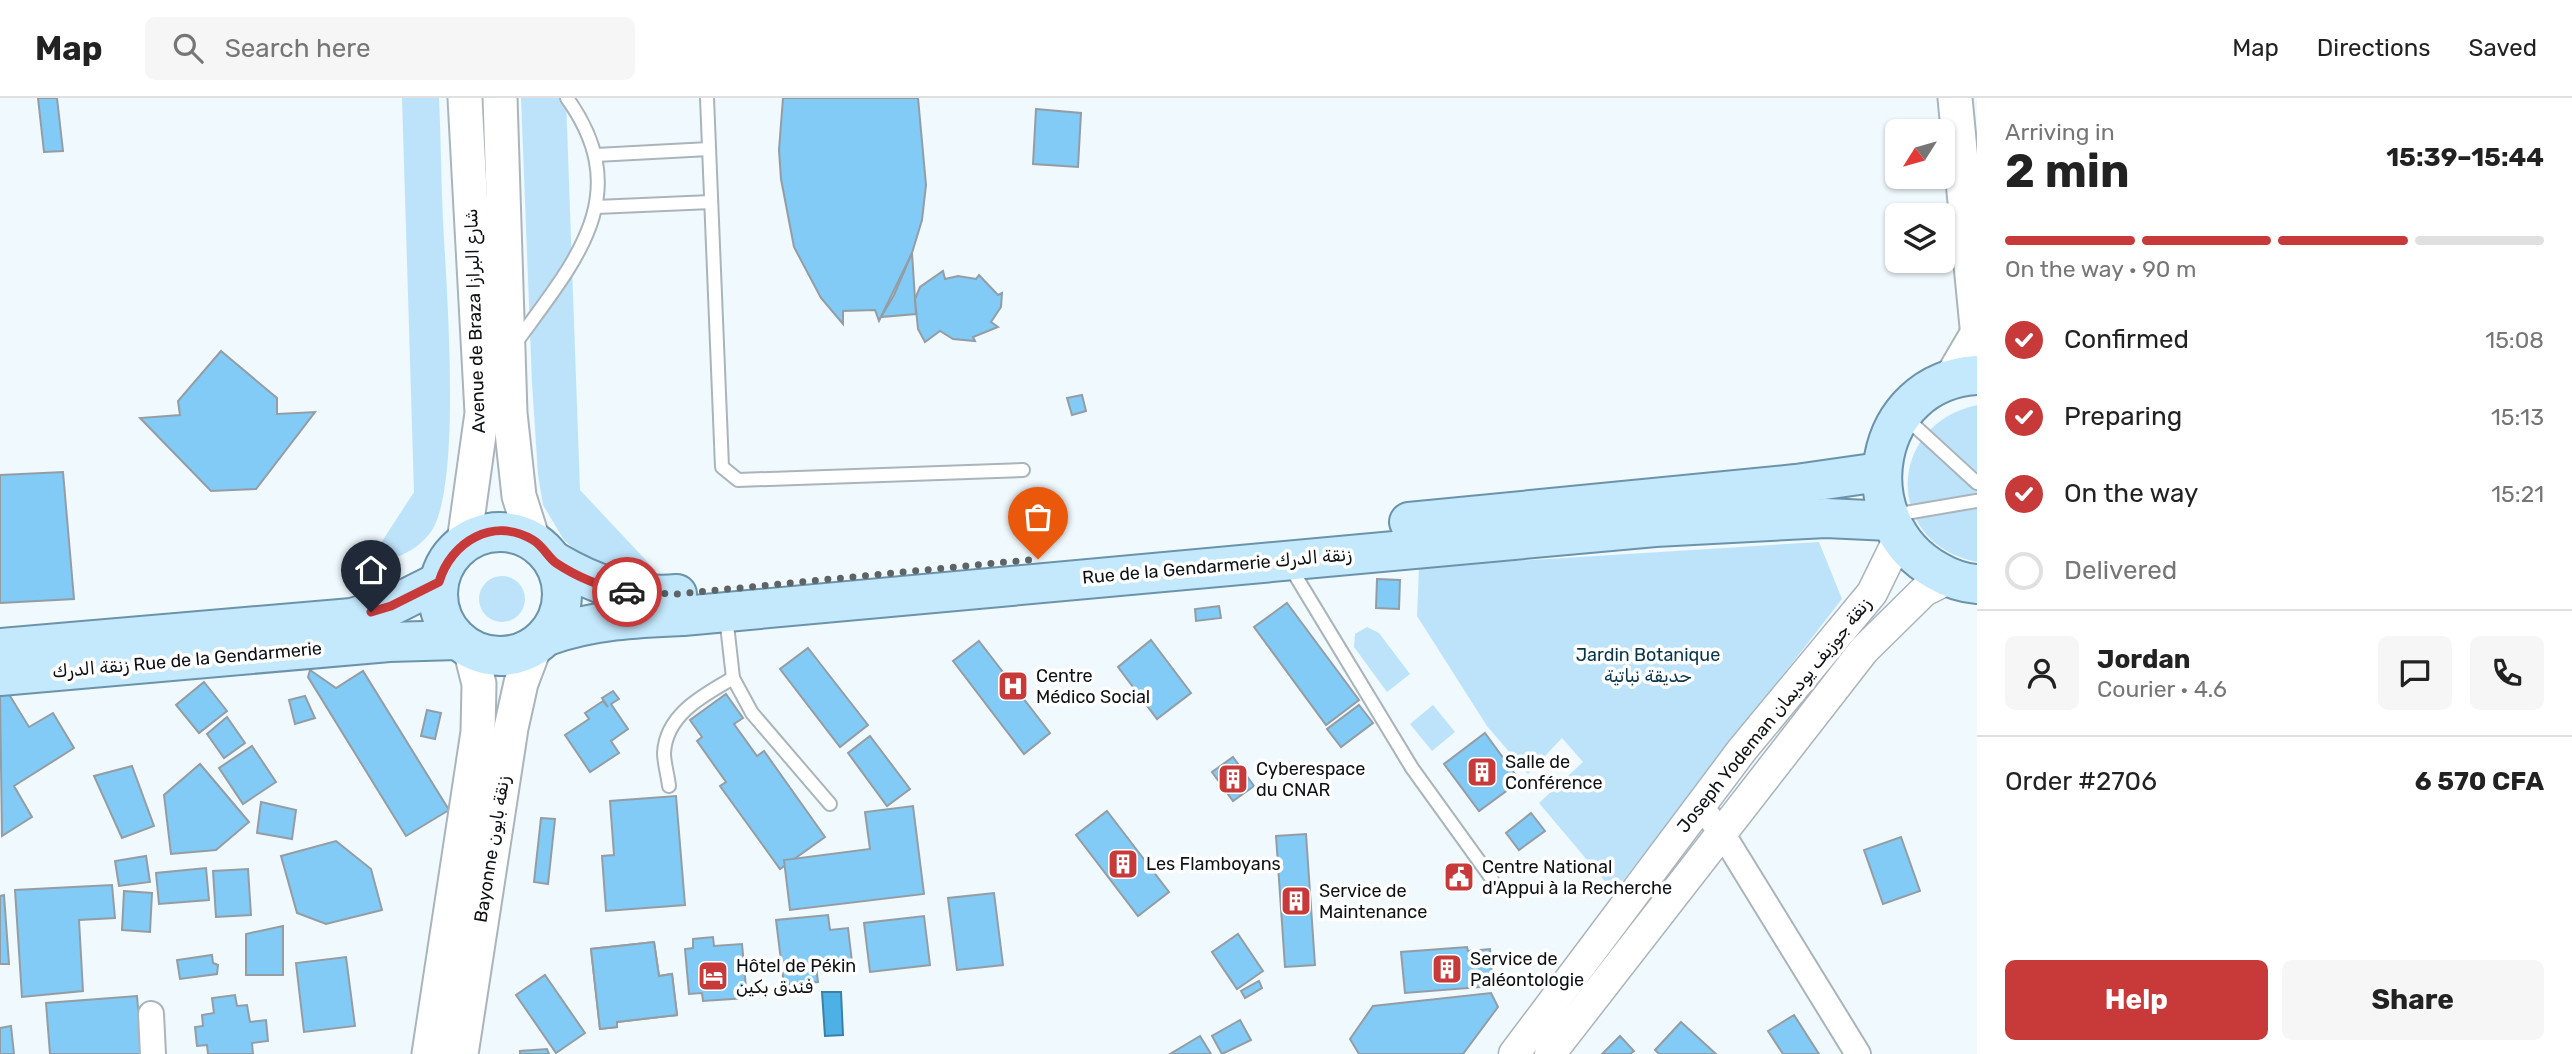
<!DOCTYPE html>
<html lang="en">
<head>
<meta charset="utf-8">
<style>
	:root { --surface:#fff; --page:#f6f6f6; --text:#222; --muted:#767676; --line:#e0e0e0; --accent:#c8393a }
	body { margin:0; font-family:Rubik,"Noto Sans Arabic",sans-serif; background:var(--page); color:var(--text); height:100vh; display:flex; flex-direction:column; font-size:26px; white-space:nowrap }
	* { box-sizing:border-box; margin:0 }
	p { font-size:23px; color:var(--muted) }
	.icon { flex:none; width:38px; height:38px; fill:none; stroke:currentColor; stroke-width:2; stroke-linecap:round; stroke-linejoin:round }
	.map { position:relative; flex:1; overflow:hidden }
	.details { display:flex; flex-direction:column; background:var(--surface); width:595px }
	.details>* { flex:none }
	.needle { width:46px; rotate:233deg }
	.controls { position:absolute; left:1885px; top:21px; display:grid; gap:14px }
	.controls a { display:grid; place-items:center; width:70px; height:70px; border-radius:10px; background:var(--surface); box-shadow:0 2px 5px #0004; font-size:35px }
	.pin { position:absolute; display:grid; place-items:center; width:60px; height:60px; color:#fff; margin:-72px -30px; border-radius:50% 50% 50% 0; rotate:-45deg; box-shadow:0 0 7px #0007 }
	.pin .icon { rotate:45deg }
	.courier { position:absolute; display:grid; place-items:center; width:70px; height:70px; margin:-35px; border:5px solid #c8393a; border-radius:50%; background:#fff; color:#222; box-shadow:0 2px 9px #0007 }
	.headline em { font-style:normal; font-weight:700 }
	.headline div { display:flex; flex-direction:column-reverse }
	.headline { display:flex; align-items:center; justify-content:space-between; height:119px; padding:0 28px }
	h1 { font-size:46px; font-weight:700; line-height:52px }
	.bar { display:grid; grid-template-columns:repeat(4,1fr); gap:10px 7px; align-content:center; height:84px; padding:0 28px }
	.bar i { height:9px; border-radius:5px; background:var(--line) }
	.bar .selected { background:var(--accent) }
	.bar p { grid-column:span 4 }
	.line { display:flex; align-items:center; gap:18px; padding:0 28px; border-top:2px solid var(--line) }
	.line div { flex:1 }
	.round { display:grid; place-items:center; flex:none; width:74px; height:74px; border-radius:10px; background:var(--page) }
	ol { padding:0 28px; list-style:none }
	li { display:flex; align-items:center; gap:21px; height:77px }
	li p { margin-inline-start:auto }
	li .icon { padding:7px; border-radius:50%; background:var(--accent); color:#fff; stroke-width:4 }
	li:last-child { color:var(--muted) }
	li i { width:38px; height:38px; border:4px solid var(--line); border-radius:50% }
	.action { display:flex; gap:14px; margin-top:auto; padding:14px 28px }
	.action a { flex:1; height:80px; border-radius:10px; background:var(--accent); color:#fff; font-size:28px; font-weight:700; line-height:80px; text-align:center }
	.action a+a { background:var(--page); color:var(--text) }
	header { display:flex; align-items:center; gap:42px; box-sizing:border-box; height:98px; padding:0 35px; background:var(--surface); border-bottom:2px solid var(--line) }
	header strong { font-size:33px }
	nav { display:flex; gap:38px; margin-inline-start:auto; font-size:24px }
	.search { width:490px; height:63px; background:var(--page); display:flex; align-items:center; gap:18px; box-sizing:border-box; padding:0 24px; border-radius:10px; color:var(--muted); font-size:26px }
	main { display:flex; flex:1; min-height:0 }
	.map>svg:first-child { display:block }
	.green { fill:#bde3fa }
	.water { fill:#4eb1e6; stroke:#3b81a7; stroke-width:2 }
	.building { fill:#81cbf6; stroke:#949da3; stroke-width:2 }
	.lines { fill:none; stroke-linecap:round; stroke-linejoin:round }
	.service-casing { stroke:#aab4bb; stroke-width:16 }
	.minor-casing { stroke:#aab4bb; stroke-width:28 }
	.tertiary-casing { stroke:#aab4bb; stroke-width:33 }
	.secondary-casing { stroke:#aab4bb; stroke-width:37 }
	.primary-casing { stroke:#6b93aa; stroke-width:42 }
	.service { stroke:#fff; stroke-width:12 }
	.minor { stroke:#fff; stroke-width:24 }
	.tertiary { stroke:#fff; stroke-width:30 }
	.secondary { stroke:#fff; stroke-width:33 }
	.primary { stroke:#c4e8fc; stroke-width:38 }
	.done { stroke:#5e6366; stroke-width:7; stroke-dasharray:0 12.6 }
	.route { stroke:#c8393a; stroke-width:9 }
	.labels { text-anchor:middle; stroke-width:7; stroke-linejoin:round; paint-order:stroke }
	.street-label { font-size:18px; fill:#0f1214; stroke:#fff }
	.park-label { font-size:18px; fill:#08354a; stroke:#fff }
	.poi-label { font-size:18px; fill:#0f1214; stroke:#fff; text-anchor:start }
</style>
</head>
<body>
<header>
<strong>Map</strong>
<div class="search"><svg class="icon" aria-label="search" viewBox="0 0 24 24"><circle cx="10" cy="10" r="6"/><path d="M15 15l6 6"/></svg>Search here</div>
<nav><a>Map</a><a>Directions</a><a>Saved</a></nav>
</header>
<main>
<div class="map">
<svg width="1977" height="956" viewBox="0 0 1977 956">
	<rect width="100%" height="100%" fill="#f0f9fe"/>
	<g class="green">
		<path d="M 402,0 L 439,0 C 441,41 441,82 443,123 C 446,183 463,392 430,435 C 414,456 391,462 366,468 L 414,394 Z"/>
		<polygon points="521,0 566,0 580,392 656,473 625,478 594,468 564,442 543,407 538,377 532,285"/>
		<path d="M 1977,307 L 1977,464 C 1884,446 1885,327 1977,307 Z"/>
		<polygon points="1819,444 1842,501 1614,794 1539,705 1583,664 1562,640 1528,676 1487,628 1417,518 1419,469"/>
		<circle cx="502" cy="501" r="23"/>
		<polygon points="1367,529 1379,535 1410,576 1387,594 1354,549 1355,536"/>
		<polygon points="1433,607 1455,634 1432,653 1410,626"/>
	</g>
	<polygon class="water" points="822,894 841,894 843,937 825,938"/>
	<g class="building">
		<polygon points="38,0 57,0 63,53 44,54"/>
		<polygon points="783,0 918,0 926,87 922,122 912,155 879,223 875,212 843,213 843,226 821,200 794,149 781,81 779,52"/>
		<polygon points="1036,11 1081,15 1078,69 1033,66"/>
		<polygon points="912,155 916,216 881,219 894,197"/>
		<polygon points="943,173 945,181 958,178 976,181 979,177 998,197 1002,195 1001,209 991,224 998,229 973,239 975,243 953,241 940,233 925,244 918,231 915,201 920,189"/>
		<polygon points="221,253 277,300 277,316 315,314 256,391 211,393 140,320 180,317 178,303"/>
		<polygon points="1082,297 1086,313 1072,317 1067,300"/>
		<polygon points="63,374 74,501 0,505 0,377"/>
		<polygon points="1377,481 1400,482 1399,511 1376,510"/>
		<polygon points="1287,505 1359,602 1326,627 1254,529"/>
		<polygon points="1219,508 1221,520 1196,523 1195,511"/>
		<polygon points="1151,542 1191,595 1157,621 1118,569"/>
		<polygon points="979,543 1050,635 1024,656 953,563"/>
		<polygon points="808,550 868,627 840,649 780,571"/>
		<polygon points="310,572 336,590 363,573 449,712 406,738 308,579"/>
		<polygon points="204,584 227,613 199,635 176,607"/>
		<polygon points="7,593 29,629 53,615 74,650 14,688 32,719 2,738 0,597"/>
		<polygon points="613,593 619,601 611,606 628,631 611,643 619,655 590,674 565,637 589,621 585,615 603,603 608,609 602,600"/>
		<polygon points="726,596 743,620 734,626 757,658 764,653 825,739 780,771 720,688 726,684 697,643 702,639 690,622"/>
		<polygon points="305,598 315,620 295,626 289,602"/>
		<polygon points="1359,607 1373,625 1341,649 1327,631"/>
		<polygon points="427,612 441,615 435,641 421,638"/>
		<polygon points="227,619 245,645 224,660 207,636"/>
		<polygon points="1485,635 1520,683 1479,713 1444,666"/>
		<polygon points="870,638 910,691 887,708 848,655"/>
		<polygon points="252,648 276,684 243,706 219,670"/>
		<polygon points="1233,659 1254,688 1233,703 1212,674"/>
		<polygon points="200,666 249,724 216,752 171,756 164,697"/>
		<polygon points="132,668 154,728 122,740 94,678"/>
		<polygon points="676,698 685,807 606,813 602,758 614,757 610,703"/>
		<polygon points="261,704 296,712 292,741 257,735"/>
		<polygon points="913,708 924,796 790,812 784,762 870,751 865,714"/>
		<polygon points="1107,713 1169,794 1138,818 1076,737"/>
		<polygon points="1531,715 1545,733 1519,752 1506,735"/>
		<polygon points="541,720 555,721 548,786 534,784"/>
		<polygon points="1306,736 1315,867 1285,869 1276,738"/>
		<polygon points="1901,739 1920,793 1883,806 1864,752"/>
		<polygon points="336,743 371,771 382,812 326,826 297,815 281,758"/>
		<polygon points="146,758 150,784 119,788 115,763"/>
		<polygon points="206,770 209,802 159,806 156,775"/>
		<polygon points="248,771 251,817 216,819 213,773"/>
		<polygon points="112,787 115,820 79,822 83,893 22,899 15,792"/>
		<polygon points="124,793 152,795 150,834 122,832"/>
		<polygon points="994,795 1003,867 957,872 948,800"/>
		<polygon points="4,797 9,866 0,866 0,798"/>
		<polygon points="828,817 830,832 848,830 852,864 816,868 818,884 784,887 776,822"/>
		<polygon points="924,818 930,867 870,874 864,825"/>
		<polygon points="283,828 283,877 246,877 246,836"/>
		<polygon points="1238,836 1263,873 1237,891 1212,854"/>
		<polygon points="713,839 714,848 742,846 747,900 703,903 702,895 689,896 685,851 693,850 693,841"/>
		<polygon points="654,844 659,878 672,876 677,917 617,924 617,929 600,931 591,851"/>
		<polygon points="654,844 659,878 672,876 677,917 617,924 617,929 600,931 591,851"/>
		<polygon points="1467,849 1468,853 1490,851 1493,888 1405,895 1401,854"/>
		<polygon points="212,857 213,865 218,867 217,876 180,881 177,862"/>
		<polygon points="346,859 355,928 304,934 296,865"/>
		<polygon points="545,877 585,935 556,955 516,897"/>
		<polygon points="1259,883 1262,890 1245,900 1241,893"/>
		<polygon points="1491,895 1498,909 1463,956 1359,956 1350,941 1373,908"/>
		<polygon points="235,897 237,908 247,907 250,924 266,922 268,943 252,945 253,956 208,956 207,947 197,948 195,929 203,928 202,917 214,915 212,900"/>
		<polygon points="137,898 142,956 50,956 46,905"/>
		<polygon points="1794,917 1819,956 1783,956 1768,933"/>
		<polygon points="1240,922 1251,942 1222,956 1212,938"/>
		<polygon points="1681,924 1716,956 1659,956 1655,952"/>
		<polygon points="11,928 14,956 0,956 0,930"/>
		<polygon points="1200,938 1211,956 1170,956"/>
		<polygon points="1620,938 1634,953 1630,956 1602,956"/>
		<polygon points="547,951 549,956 520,956 520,953"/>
	</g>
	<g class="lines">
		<g class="service-casing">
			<g id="service">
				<polyline points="707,0 722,369 738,382 1023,372"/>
				<polyline points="596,57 709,51"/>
				<polyline points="596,109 711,104"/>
				<path d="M 515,246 C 574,164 637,98 567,0"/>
				<polyline points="1905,319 1977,385"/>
				<polyline points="1894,417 1976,403"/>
				<polyline points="1289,467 1412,670 1492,781"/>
				<polyline points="726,518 733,580 752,615 830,706"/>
				<path d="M 669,688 C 668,678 664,665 664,655 C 666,616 704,597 733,580"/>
			</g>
		</g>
		<g class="minor-casing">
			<g id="minor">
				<polyline points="1701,709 1722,735 1858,956"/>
				<polyline points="151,916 153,956"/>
			</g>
		</g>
		<g class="tertiary-casing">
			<g id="tertiary">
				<polyline points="1514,956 1742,652 1872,495 1899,440"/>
				<polyline points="1550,956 1864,552 1924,493 1950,480"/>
			</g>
		</g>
		<g class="secondary-casing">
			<g id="secondary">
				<polyline points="500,0 510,315 519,398 533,442"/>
				<polyline points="1955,0 1977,229"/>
				<polyline points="1950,282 1977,236"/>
				<polyline points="464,444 482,315 465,0"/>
				<polyline points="429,956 478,634 479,586 470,550"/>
				<polyline points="461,956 511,630 521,585 535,548"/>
			</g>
		</g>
		<g class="primary-casing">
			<g id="primary">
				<path d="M 1977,277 C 1872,283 1848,423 1937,473 C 1949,480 1962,485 1977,486"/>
				<polyline points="1409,424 1796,386 1880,374"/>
				<circle cx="500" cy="496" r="62"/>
				<path d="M 554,463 C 593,486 631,500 677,496"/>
				<path d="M 547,538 C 592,522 636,520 683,518 L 1655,429 L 1826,420 L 1890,423"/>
				<polyline points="0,550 352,520 391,508 439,484"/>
				<polyline points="0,578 389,544 458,542"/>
			</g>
		</g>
		<use href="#service" class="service"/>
		<use href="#minor" class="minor"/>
		<use href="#tertiary" class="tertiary"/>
		<use href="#secondary" class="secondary"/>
		<use href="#primary" class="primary"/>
	</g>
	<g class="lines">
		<polyline class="done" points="627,494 677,496 1038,461"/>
		<path class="route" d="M 371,514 L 391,508 L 439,484 C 451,444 493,418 533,442 C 543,448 548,459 556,465 C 577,479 602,489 627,494"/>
	</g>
	<defs>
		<g id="hospital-square" transform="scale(1.575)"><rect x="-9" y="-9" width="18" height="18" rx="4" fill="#c8393a" stroke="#fff"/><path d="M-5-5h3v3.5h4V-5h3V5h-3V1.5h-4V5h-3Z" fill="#fff"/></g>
		<g id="building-square" transform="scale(1.575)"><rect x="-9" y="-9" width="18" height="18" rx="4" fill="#c8393a" stroke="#fff"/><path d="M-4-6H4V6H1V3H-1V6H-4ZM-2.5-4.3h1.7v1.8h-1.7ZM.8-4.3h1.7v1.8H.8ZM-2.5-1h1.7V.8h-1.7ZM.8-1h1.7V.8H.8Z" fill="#fff"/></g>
		<g id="civic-square" transform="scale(1.575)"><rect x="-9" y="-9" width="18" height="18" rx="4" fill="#c8393a" stroke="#fff"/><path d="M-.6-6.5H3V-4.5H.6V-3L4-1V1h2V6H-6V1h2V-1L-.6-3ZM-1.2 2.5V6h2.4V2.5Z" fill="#fff"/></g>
		<g id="hotel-square" transform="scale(1.575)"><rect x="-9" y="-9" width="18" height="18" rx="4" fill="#c8393a" stroke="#fff"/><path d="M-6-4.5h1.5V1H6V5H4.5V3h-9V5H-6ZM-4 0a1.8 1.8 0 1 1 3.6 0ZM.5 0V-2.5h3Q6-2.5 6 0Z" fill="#fff"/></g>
	</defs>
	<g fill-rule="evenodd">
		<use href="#hospital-square" x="1013" y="588"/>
		<use href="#building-square" x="1482" y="674"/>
		<use href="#building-square" x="1233" y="681"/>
		<use href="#building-square" x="1123" y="766"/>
		<use href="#civic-square" x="1459" y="779"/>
		<use href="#building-square" x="1296" y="803"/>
		<use href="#building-square" x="1447" y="871"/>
		<use href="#hotel-square" x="713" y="878"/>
	</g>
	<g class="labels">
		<g class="street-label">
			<text transform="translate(475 223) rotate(-92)" y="6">Avenue de Braza شارع البرازا</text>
			<text transform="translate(1217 468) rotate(-5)" y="6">Rue de la Gendarmerie زنقة الدرك</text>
			<text transform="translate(187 562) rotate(-5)" y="6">زنقة الدرك Rue de la Gendarmerie</text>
			<text transform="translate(1774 617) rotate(-51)" y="6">Joseph Yodeman زنقة جوزيف يوديمان</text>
			<text transform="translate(492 751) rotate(-81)" y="6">Bayonne زنقة بايون</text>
		</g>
		<g class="park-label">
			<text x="1648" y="563">Jardin Botanique<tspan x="1648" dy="21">حديقة نباتية</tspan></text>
		</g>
		<g class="poi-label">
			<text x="1036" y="584">Centre<tspan x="1036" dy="21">Médico Social</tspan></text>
			<text x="1505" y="670">Salle de<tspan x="1505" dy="21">Conférence</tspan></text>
			<text x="1256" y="677">Cyberespace<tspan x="1256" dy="21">du CNAR</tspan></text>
			<text x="1146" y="772">Les Flamboyans</text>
			<text x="1482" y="775">Centre National<tspan x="1482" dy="21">d'Appui à la Recherche</tspan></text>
			<text x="1319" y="799">Service de<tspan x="1319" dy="21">Maintenance</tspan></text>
			<text x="1470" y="867">Service de<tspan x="1470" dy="21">Paléontologie</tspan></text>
			<text x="736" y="874">Hôtel de Pékin<tspan x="736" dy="21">فندق بكين</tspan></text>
		</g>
	</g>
</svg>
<div class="controls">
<a><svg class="needle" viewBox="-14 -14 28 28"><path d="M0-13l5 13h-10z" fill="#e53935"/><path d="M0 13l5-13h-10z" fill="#767676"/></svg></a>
<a><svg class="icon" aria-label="layers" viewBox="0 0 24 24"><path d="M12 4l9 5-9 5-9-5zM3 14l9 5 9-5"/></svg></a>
</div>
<div class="pin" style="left:1038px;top:461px;background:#ea580c"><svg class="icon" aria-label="bag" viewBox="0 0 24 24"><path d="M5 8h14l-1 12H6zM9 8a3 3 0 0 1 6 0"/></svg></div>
<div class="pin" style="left:371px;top:514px;background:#1f2937"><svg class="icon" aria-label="home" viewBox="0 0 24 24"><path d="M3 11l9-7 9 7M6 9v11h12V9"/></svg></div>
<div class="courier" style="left:627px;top:494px"><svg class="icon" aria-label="car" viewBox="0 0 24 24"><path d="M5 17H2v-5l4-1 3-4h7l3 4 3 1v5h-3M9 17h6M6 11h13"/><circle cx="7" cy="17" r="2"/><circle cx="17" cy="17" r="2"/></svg></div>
</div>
<section class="details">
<div class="headline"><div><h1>2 min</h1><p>Arriving in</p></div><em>15:39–15:44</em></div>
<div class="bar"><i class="selected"></i><i class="selected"></i><i class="selected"></i><i></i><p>On the way · 90 m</p></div>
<ol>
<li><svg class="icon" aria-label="check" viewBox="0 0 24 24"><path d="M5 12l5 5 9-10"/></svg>Confirmed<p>15:08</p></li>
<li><svg class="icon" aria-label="check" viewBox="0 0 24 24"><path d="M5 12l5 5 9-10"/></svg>Preparing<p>15:13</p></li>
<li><svg class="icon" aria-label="check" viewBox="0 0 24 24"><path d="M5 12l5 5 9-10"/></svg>On the way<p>15:21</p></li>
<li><i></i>Delivered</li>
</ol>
<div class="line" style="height:126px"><a class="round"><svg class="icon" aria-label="person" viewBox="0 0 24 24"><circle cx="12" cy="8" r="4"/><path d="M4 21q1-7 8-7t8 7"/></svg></a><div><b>Jordan</b><p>Courier · 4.6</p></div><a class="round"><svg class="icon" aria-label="chat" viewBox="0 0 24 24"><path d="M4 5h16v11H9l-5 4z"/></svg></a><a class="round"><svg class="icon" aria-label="phone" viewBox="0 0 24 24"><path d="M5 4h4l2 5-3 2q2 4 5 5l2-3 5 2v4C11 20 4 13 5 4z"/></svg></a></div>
<div class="line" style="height:91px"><div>Order #2706</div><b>6 570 CFA</b></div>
<div class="action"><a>Help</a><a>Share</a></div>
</section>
</main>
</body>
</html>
